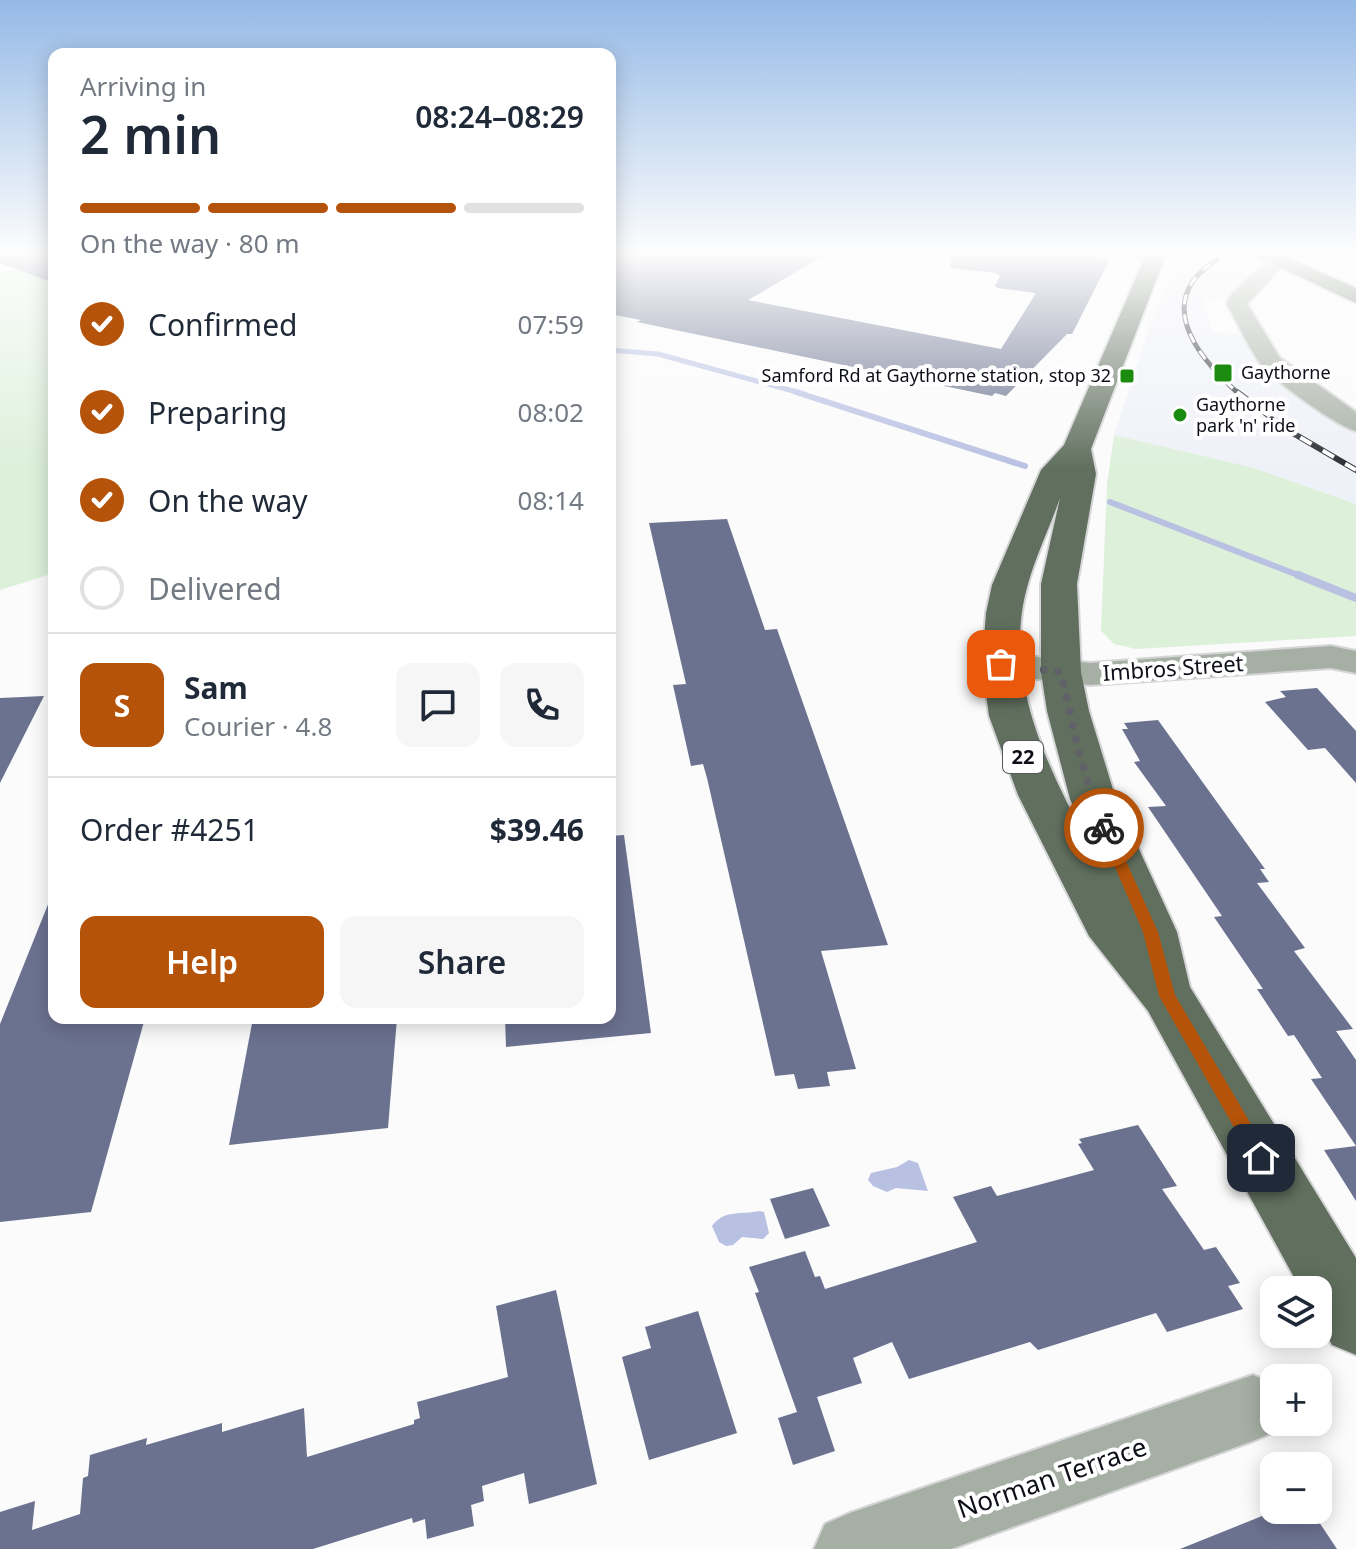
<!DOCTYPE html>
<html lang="en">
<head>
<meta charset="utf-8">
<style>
	:root { --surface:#fff; --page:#f6f6f7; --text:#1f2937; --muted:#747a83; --line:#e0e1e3; --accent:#b45309 }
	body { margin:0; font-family:"Noto Sans",sans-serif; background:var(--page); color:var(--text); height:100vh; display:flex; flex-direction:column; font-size:30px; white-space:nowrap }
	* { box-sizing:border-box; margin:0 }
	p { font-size:26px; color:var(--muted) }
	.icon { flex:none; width:44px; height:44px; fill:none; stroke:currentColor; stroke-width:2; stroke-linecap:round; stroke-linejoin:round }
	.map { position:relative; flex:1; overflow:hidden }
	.details { position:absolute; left:48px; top:48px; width:568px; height:976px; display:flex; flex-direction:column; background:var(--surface); border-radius:16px; box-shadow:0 4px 20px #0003 }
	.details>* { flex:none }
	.fabs { position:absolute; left:1260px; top:1276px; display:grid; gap:16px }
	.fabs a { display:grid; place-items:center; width:72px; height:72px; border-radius:16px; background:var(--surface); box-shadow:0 4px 20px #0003; font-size:40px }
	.pin { position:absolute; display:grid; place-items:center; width:68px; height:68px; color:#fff; margin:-34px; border-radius:16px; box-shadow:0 4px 12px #0006 }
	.courier { position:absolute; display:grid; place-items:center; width:80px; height:80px; margin:-40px; border:6px solid #b45309; border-radius:50%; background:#fff; color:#222; box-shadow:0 2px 10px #0007 }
	.headline em { font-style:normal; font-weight:600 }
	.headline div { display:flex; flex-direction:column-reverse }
	.headline { display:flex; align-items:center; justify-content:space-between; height:136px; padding:0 32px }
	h1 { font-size:52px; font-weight:600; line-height:60px }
	.bar { display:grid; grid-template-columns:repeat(4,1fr); gap:12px 8px; align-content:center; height:96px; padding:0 32px }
	.bar i { height:10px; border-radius:6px; background:var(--line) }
	.bar .selected { background:var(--accent) }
	.bar p { grid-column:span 4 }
	.line { display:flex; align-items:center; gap:20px; padding:0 32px; border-top:2px solid var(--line) }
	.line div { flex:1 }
	.round { display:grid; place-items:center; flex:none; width:84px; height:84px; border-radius:16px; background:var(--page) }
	ol { padding:0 32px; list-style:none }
	li { display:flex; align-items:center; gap:24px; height:88px }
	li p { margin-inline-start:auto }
	li .icon { padding:8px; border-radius:50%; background:var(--accent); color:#fff; stroke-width:4 }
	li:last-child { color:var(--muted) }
	li i { width:44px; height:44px; border:4px solid var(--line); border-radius:50% }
	.primary-button { display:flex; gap:16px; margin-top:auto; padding:16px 32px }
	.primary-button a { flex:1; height:92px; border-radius:16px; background:var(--accent); color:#fff; font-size:32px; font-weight:600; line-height:92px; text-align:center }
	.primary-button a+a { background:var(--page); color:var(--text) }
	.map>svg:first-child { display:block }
	.built { fill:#eff1f8 }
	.green { fill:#dcf0da }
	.water { fill:#b9c1e3 }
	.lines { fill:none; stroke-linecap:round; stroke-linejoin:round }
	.stream-far2 { stroke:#b9c1e3; stroke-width:5 }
	.stream-far1 { stroke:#b9c1e3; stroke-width:6 }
	.stream { stroke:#b9c1e3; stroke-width:8 }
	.building { fill:#6b7290 }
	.minor-casing { stroke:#d5d5d7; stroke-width:4 }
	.major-casing { stroke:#d5d5d7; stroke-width:4 }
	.minor { fill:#a6afa4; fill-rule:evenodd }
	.major { fill:#606f5e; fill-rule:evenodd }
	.rail-far1-casing { stroke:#2c2e36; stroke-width:5 }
	.rail-casing { stroke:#2c2e36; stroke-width:6 }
	.rail-far1 { stroke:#fff; stroke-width:3; stroke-dasharray:10; stroke-linecap:butt }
	.rail { stroke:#fff; stroke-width:4; stroke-dasharray:13; stroke-linecap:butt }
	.route { fill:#b45309 }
	.done { stroke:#606267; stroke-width:8; stroke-dasharray:0 14.4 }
	.poi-dot { fill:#1b8c0f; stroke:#fff; stroke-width:3 }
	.labels { text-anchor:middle; stroke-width:8; stroke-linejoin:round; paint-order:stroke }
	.far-poi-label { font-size:18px; fill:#0d0f18; stroke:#fff; text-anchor:start }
	.shield { fill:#fff; stroke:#56575d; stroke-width:2 }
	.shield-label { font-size:20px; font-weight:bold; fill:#0d0f18 }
	.street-label { font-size:22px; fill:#0d0f18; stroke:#fff }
	.near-street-label { font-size:26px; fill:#0d0f18; stroke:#fff }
</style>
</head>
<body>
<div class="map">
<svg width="1356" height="1549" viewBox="0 0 1356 1549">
	<rect width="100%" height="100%" fill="#fbfbfb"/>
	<polygon class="built" points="1221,252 1217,255 1234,259 1239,256 1256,264 1231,297 1204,300 1204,313 1208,313 1213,332 1246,334 1333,419 1356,433 1356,504 1254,468 1114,435 1148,331 1179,255"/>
	<g class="green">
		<polygon points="54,261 54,573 0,590 0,273"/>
		<polygon points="1114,435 1254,468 1356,504 1356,636 1136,649 1114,644 1101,631 1107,485"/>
	</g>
	<g class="water">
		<polygon points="909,1160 918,1163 928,1191 896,1188 887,1192 873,1186 868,1180 871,1173 897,1167"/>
		<path d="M 759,1211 L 764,1212 L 769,1233 L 763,1239 L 742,1237 L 733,1245 L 726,1246 L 719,1242 L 712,1226 C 724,1209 742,1215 759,1211 Z"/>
	</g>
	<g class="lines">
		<polyline class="stream-far2" points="610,350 658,354 804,394"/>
		<g class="stream-far1">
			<polyline points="796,392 1025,466"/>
			<polyline points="1110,502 1303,577"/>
		</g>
		<polyline class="stream" points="1298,575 1356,598"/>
	</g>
	<g class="building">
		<polygon points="0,252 54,252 54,283 0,263"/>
		<polygon points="610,252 830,252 748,300 1001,349 1036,293 998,288 995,286 1000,276 996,273 950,268 951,252 1058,252 1110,259 1072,334 1067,334 1006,396 995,393 992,396 637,322 641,320 610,314"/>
		<polygon points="727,519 765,630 777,629 888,945 821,951 856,1069 827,1072 830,1086 798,1089 794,1074 775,1076 707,778 703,764 691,766 673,685 686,684 649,523"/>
		<polygon points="1317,688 1356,731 1356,783 1325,748 1308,750 1265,702 1286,697 1280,691"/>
		<polygon points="44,696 0,783 0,698"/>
		<polygon points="1158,720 1265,869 1260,869 1269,882 1257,883 1305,948 1294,951 1353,1029 1336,1031 1356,1060 1356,1201 1324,1150 1356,1146 1311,1079 1322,1078 1294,1035 1288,1036 1257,989 1263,989 1214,917 1222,916 1148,807 1166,806 1134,762 1140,761 1122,729 1128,729 1124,723"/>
		<polygon points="624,835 651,1033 506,1047 505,1018 610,1018 610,836"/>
		<polygon points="53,892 54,1018 145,1018 91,1212 0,1222 0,1024"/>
		<polygon points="253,1018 397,1018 388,1128 229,1145"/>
		<polygon points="1138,1125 1177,1186 1162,1189 1204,1250 1216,1247 1240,1283 1228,1286 1243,1309 1167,1332 1156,1313 1038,1350 1030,1342 909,1379 892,1342 853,1358 862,1383 817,1397 835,1451 793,1465 778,1418 797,1412 755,1293 759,1292 749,1267 805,1251 815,1277 820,1276 825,1289 977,1242 953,1197 991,1186 997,1196 1094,1170 1078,1144 1082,1143 1079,1139"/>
		<polygon points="813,1188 830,1226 785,1239 770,1199"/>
		<polygon points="556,1290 597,1484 529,1504 524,1473 482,1486 484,1501 471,1505 474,1526 427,1539 425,1519 413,1523 412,1518 313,1549 0,1549 0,1512 35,1501 32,1530 80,1514 83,1478 88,1476 90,1455 147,1438 146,1445 222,1423 222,1432 304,1408 307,1457 414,1424 414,1420 420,1418 417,1402 508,1377 496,1306"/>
		<polygon points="698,1311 737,1433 649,1460 622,1357 651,1348 645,1327"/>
		<polygon points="1277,1510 1311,1510 1337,1549 1180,1549"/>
	</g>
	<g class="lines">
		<g class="minor-casing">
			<g id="minor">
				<polygon points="1120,252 1152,252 1164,259 1155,265 1122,256"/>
				<path d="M 1277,256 L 1286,262 L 1247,304 L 1280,358 L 1356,412 L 1356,431 C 1337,426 1272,380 1260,363 C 1247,345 1238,323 1227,304 L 1230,296 L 1270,258 Z"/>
				<polygon points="1331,646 1356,651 1356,673 1331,668 1090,685 1001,675 988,672 983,664 988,656 1001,653 1090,663"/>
				<polygon points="1253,1375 1274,1384 1274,1422 1280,1422 1276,1431 1253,1441 951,1549 814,1549 825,1524 850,1513"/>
			</g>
		</g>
		<g class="major-casing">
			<g id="major">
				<path d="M 1147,252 L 1167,252 L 1091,449 L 1096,474 L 1077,584 L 1081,672 L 1089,711 L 1116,799 L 1177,932 L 1190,987 L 1356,1258 L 1356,1355 L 1332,1345 L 1318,1320 L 1318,1290 L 1301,1290 L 1148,1011 L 1089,936 L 1018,795 L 989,716 L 982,664 L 986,613 L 992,585 L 1041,470 L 1064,445 ZM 1060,498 L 1041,584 L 1041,672 L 1047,711 L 1070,799 L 1087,840 C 1045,764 1002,673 1028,584 C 1036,555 1050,527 1060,498 Z"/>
				<polygon points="1247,252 1275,252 1356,288 1356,303"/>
			</g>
		</g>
		<use href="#minor" class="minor"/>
		<use href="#major" class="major"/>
		<g class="rail-far1-casing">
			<path id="rail-far1" d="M 1227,252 C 1217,260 1200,270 1193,281 C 1165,322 1210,368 1239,394"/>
		</g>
		<g class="rail-casing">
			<polyline id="rail" points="1237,392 1291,432 1356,470"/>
		</g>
		<use href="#rail-far1" class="rail-far1"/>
		<use href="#rail" class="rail"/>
	</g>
	<linearGradient id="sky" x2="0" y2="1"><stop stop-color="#95b9e6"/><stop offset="0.54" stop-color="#fdfdfd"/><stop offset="1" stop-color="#fdfdfd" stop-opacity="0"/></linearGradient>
	<rect width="1356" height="469" fill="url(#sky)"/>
	<polygon class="route" points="1104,823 1111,828 1158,932 1175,995 1268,1153 1270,1158 1268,1164 1255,1164 1159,996 1143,932 1098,828"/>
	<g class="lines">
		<polyline class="done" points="1001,664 1061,672 1080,758 1104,828"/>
	</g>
	<g class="poi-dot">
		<rect x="1213" y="363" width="20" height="20" rx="4"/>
		<rect x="1119" y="368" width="16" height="16" rx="4"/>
		<circle cx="1180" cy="415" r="8"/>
	</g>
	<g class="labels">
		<g class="far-poi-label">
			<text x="1241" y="379">Gaythorne</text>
			<text x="1111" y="382" text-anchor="end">Samford Rd at Gaythorne station, stop 32</text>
			<text x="1196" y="411">Gaythorne<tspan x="1196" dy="21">park 'n' ride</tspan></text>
		</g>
		<rect class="shield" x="1003" y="741" width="40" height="32" rx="6"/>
		<g class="shield-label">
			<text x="1023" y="764">22</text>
		</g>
		<g class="street-label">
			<text transform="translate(1173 668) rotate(-4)" y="8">Imbros Street</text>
		</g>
		<g class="near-street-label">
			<text transform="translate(1052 1478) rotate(-19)" y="9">Norman Terrace</text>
		</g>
	</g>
</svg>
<div class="fabs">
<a><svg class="icon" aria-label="layers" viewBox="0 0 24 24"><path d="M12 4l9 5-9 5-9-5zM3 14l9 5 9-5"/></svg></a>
<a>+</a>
<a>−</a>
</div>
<div class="pin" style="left:1001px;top:664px;background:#ea580c"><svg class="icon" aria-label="bag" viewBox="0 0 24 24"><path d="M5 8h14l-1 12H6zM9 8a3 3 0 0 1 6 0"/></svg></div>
<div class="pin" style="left:1261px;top:1158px;background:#1f2937"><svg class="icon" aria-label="home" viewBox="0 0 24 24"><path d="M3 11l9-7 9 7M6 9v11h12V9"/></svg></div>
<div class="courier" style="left:1104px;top:828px"><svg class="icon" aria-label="bike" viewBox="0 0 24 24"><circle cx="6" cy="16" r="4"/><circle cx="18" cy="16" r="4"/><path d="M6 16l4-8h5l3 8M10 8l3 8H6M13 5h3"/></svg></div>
<section class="details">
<div class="headline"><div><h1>2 min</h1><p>Arriving in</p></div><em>08:24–08:29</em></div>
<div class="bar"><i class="selected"></i><i class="selected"></i><i class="selected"></i><i></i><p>On the way · 80 m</p></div>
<ol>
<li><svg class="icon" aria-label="check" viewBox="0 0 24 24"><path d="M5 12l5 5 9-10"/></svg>Confirmed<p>07:59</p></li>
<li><svg class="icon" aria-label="check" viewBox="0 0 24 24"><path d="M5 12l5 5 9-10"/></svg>Preparing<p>08:02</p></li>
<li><svg class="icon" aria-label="check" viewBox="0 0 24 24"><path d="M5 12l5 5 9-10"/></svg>On the way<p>08:14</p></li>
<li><i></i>Delivered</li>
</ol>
<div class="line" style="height:144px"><b class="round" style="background:var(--accent);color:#fff">S</b><div><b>Sam</b><p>Courier · 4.8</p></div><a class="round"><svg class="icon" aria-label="chat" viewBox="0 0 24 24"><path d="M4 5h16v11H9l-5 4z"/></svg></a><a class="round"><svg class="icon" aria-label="phone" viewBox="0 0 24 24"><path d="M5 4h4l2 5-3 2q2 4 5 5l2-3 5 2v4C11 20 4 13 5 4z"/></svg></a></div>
<div class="line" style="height:104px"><div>Order #4251</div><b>$39.46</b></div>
<div class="primary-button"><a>Help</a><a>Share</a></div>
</section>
</div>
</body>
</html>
